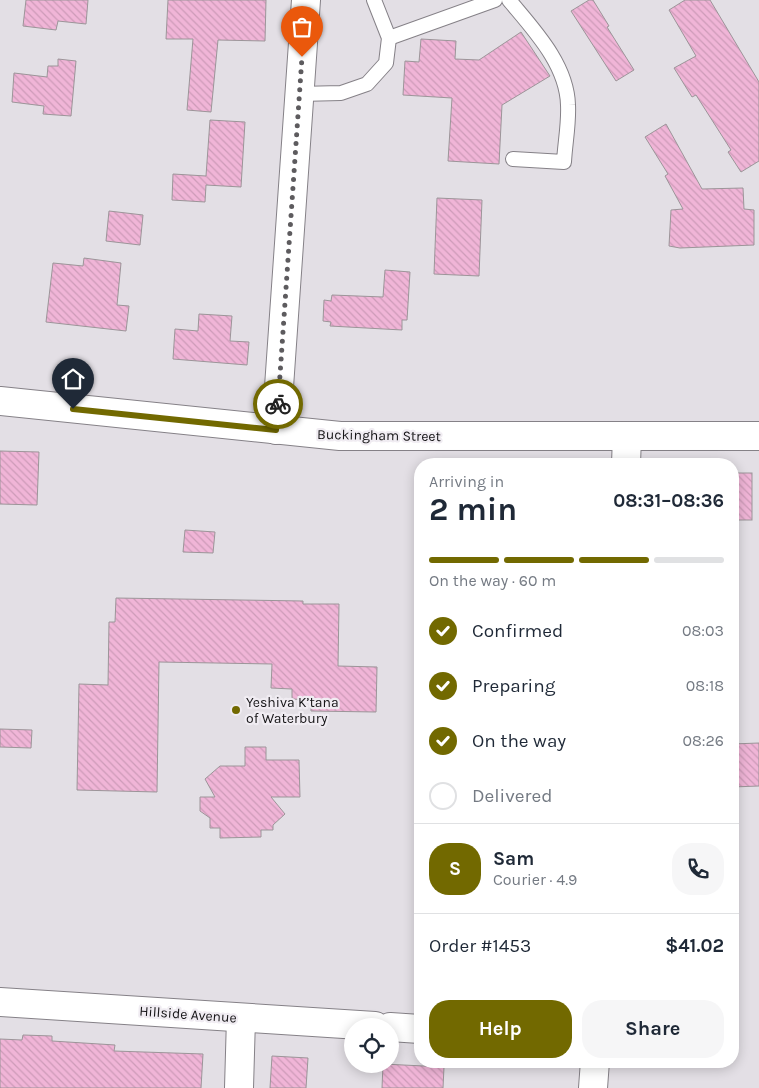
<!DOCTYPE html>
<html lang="en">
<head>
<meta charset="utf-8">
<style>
	:root { --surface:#fff; --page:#f6f6f7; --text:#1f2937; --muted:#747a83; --line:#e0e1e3; --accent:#726900 }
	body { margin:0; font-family:Karla,sans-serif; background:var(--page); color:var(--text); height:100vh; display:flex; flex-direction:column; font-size:19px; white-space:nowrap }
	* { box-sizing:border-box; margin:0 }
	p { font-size:16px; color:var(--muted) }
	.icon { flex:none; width:28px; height:28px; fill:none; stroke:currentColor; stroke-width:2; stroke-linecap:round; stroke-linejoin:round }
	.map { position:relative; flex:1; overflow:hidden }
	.panel { position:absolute; left:414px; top:458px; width:325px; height:610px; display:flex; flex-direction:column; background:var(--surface); border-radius:20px; box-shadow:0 2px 12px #0003 }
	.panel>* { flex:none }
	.buttons { position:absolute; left:344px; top:1018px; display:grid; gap:10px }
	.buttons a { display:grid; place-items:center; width:55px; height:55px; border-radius:50%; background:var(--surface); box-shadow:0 2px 12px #0003; font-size:25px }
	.pin { position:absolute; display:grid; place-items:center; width:42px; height:42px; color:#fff; margin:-51px -21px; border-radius:50% 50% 50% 0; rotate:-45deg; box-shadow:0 0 5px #0007 }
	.pin .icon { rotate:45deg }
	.courier { position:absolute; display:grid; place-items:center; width:50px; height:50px; margin:-25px; border:4px solid #726900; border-radius:50%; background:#fff; color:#222; box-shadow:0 1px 6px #0007 }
	.headline em { font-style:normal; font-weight:700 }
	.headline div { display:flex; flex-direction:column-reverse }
	.headline { display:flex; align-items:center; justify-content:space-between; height:85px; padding:0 15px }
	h1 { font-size:32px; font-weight:700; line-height:38px }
	.bar { display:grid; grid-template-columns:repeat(4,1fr); gap:8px 5px; align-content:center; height:60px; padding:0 15px }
	.bar i { height:6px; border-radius:4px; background:var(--line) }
	.bar .active { background:var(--accent) }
	.bar p { grid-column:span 4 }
	.line { display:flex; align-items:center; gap:12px; padding:0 15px; border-top:1px solid var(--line) }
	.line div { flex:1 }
	.round { display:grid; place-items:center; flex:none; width:52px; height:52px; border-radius:20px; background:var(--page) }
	ol { padding:0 15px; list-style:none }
	li { display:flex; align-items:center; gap:15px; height:55px }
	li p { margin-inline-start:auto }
	li .icon { padding:5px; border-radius:50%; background:var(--accent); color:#fff; stroke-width:4 }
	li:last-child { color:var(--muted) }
	li i { width:28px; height:28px; border:2px solid var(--line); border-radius:50% }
	.cta { display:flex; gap:10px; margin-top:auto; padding:10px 15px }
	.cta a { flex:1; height:58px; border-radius:20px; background:var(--accent); color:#fff; font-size:20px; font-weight:700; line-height:58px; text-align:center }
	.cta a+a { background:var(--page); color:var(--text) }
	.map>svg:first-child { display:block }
	.building { fill:url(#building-back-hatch); stroke:#9c9599 }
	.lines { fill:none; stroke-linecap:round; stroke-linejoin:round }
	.service-casing { stroke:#858187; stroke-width:16 }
	.minor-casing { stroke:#858187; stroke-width:30 }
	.service { stroke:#fff; stroke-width:14 }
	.minor { stroke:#fff; stroke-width:28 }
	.done { stroke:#5d5b5e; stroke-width:5; stroke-dasharray:0 9 }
	.route { stroke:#726900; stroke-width:6 }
	.poi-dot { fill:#726900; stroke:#f0ecf2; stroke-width:2 }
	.labels { text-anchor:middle; stroke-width:4.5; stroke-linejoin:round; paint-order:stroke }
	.street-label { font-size:14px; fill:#151416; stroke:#f0ecf2 }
	.poi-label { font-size:14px; fill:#151416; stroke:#f0ecf2; text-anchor:start }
</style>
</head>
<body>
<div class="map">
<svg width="759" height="1088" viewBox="0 0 759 1088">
	<defs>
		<pattern id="building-back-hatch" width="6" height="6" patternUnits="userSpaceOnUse" patternTransform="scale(1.25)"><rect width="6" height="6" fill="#f0b5d7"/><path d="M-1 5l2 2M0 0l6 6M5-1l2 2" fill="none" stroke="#cd9bb8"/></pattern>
	</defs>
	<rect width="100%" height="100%" fill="#e3dfe5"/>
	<g class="building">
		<polygon points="26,0 88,0 86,24 58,21 56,30 23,26"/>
		<polygon points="168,0 266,0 265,41 218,40 211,112 187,110 193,39 166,39"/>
		<polygon points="589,0 593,0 609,26 607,27 634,70 616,81 571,11"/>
		<polygon points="685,0 710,0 759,82 759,161 741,172 728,152 731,150 696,95 692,97 674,68 696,56 669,10"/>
		<polygon points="521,32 550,76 502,105 499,164 448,161 452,98 403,95 405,61 419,62 421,39 456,41 455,59 479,60"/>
		<polygon points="58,59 76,61 71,116 43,114 44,106 12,102 14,73 47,77 48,66 58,66"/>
		<polygon points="210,120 245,122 241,187 206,185 205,202 172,200 173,174 206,176"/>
		<polygon points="666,124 702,189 743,188 744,209 754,210 754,245 680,248 669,246 671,210 683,209 665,176 668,174 645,137"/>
		<polygon points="437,198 482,200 479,276 434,274"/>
		<polygon points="109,211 143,215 140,245 106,241"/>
		<polygon points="84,258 121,263 117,305 129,306 126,331 46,322 53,263 83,266"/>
		<polygon points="385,270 410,272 407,320 402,320 402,330 330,326 331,322 323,321 324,300 331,301 332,295 383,297"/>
		<polygon points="199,314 232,316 230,341 249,342 247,365 173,359 175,329 198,331"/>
		<polygon points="0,451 39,452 37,505 0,504"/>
		<rect x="732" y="473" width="20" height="47"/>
		<polygon points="185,530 215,532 213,553 183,552"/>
		<polygon points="116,598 303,601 303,604 339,604 338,666 377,667 376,712 311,711 311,700 292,699 292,689 271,688 272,664 159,662 157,792 77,790 79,684 108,685 109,622 115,622"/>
		<polygon points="0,729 32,730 31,748 0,747"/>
		<polygon points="759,743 759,786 732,787 732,744"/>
		<polygon points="245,747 266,747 266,760 299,760 300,797 271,797 285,814 273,825 273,830 261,830 261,837 220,838 220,828 210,828 210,818 200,811 200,797 215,797 205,779 220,766 245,766"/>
		<polygon points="23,1035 52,1036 52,1041 115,1045 114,1051 203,1054 201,1088 0,1088 0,1039 22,1040"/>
		<polygon points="272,1056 308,1058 306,1088 270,1088"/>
		<polygon points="383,1064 444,1067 443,1088 382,1088"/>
	</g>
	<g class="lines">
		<g class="service-casing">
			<g id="service">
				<path d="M 509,0 C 533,29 567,64 568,105 C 569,124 565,143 564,162 L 513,159"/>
				<polyline points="389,38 495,0"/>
				<polyline points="299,94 341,93 367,84 386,63 389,38 374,0"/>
			</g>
		</g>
		<g class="minor-casing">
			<g id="minor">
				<polyline points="0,401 340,436 759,436"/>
				<polyline points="276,430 306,0"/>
				<polyline points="626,464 627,436"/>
				<polyline points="0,1002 375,1026"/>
				<polyline points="390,1027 420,1029"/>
				<polyline points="239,1088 241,1018"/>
				<polyline points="593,1088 595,1061"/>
			</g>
		</g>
		<use href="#service" class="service"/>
		<use href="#minor" class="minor"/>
	</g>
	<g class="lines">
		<polyline class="done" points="278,404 302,57"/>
		<polyline class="route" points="73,409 276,430 278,404"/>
	</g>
	<circle class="poi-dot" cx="236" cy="710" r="5"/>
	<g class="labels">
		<g class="street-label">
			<text transform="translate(379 435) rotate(1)" y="5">Buckingham Street</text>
			<text transform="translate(188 1014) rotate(4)" y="5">Hillside Avenue</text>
		</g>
		<g class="poi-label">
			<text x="246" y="707">Yeshiva K’tana<tspan x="246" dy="16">of Waterbury</tspan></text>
		</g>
	</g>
</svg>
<div class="buttons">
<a><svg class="icon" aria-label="locate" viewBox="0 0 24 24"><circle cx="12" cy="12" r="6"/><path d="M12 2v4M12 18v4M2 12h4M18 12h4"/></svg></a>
</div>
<div class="pin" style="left:302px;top:57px;background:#ea580c"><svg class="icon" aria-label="bag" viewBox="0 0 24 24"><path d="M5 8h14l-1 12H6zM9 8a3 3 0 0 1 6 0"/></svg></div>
<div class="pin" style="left:73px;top:409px;background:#1f2937"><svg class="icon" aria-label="home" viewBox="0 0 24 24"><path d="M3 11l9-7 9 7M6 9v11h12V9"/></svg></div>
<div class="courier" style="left:278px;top:404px"><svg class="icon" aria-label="bike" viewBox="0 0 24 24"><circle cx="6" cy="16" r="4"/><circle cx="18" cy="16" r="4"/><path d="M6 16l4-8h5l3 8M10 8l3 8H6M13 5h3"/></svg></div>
<section class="panel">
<div class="headline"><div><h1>2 min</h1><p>Arriving in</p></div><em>08:31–08:36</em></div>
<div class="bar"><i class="active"></i><i class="active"></i><i class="active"></i><i></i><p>On the way · 60 m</p></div>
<ol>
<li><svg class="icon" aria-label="check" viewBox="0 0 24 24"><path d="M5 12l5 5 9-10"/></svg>Confirmed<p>08:03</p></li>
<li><svg class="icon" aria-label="check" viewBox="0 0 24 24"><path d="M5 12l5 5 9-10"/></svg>Preparing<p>08:18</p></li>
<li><svg class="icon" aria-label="check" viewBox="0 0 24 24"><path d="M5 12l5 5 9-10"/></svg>On the way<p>08:26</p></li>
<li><i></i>Delivered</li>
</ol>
<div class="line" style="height:90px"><b class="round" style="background:var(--accent);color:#fff">S</b><div><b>Sam</b><p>Courier · 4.9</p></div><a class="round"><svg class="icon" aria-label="phone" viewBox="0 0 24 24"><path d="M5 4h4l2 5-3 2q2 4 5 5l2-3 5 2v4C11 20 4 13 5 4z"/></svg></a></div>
<div class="line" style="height:65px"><div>Order #1453</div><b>$41.02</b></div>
<div class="cta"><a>Help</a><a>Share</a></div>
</section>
</div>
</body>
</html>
